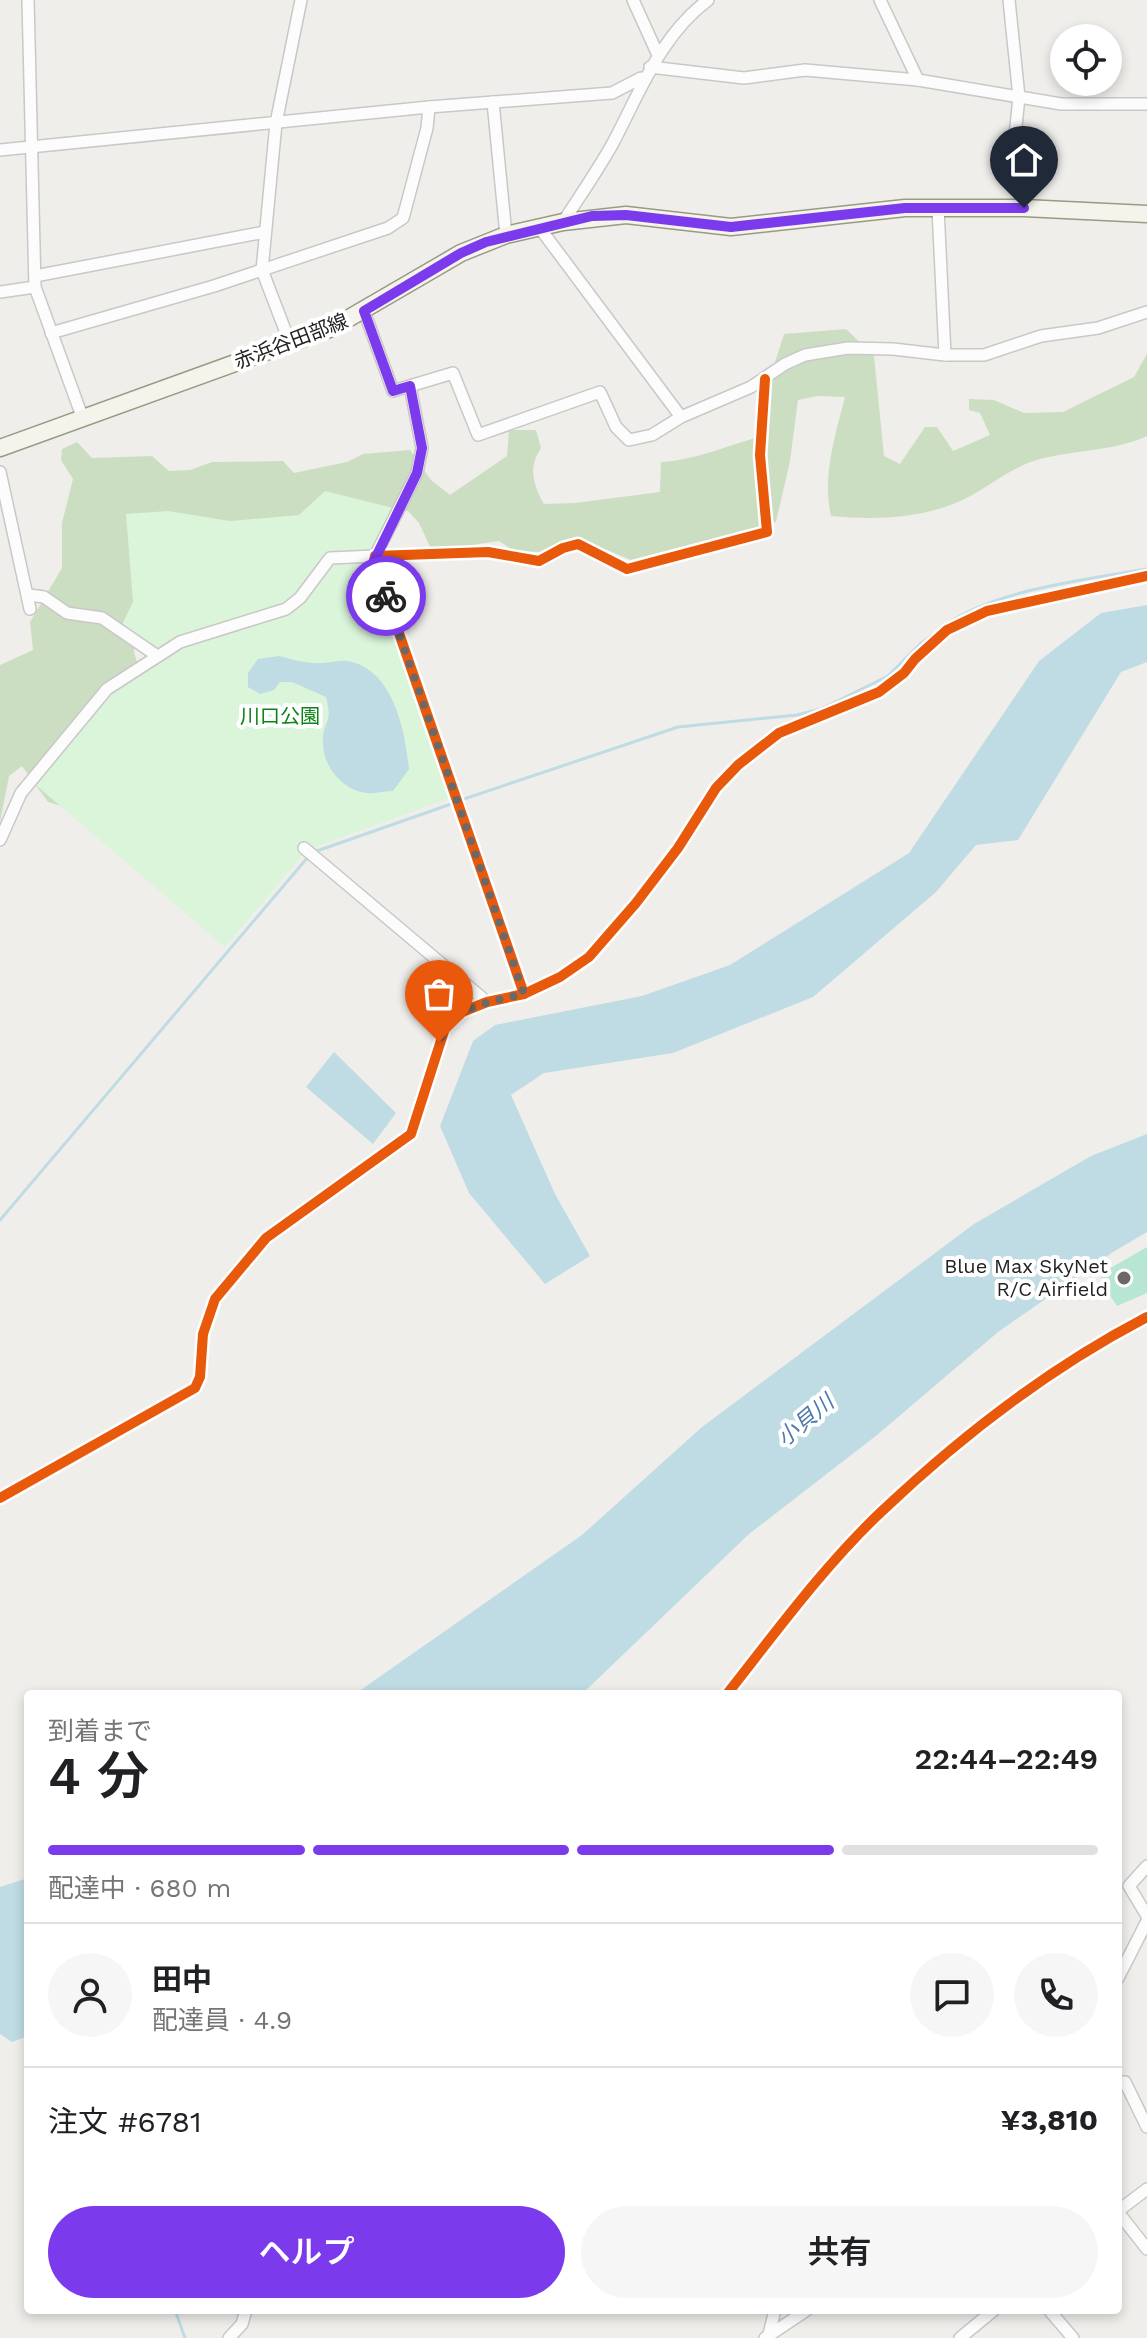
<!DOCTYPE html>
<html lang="ja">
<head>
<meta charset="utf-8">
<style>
	:root { --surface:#fff; --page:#f6f6f6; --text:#202124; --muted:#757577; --line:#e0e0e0; --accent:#7c3aed }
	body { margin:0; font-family:"Work Sans","Noto Sans JP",sans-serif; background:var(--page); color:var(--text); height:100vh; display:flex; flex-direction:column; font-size:30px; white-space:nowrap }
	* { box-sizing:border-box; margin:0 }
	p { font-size:26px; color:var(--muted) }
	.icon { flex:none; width:44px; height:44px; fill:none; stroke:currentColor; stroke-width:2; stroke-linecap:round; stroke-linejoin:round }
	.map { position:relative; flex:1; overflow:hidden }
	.drawer { position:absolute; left:24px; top:1690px; width:1098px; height:624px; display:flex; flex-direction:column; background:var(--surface); border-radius:8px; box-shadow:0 4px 12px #0003 }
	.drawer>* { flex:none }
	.controls { position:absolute; left:1050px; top:24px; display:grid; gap:16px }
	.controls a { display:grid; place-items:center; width:72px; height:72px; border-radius:50%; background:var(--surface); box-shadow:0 4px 12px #0003; font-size:40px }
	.pin { position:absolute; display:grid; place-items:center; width:68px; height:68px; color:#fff; margin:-82px -34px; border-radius:50% 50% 50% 0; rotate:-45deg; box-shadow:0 0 8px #0007 }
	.pin .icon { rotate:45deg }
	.courier { position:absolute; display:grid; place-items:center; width:80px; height:80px; margin:-40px; border:6px solid #7c3aed; border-radius:50%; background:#fff; color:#222; box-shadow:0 2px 10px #0007 }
	.summary em { font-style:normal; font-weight:600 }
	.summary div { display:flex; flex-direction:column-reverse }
	.summary { display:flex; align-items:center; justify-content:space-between; height:136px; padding:0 24px }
	h1 { font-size:52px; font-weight:600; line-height:60px }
	.bar { display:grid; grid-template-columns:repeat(4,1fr); gap:12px 8px; align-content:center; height:96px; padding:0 24px }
	.bar i { height:10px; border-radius:6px; background:var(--line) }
	.bar .on { background:var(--accent) }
	.bar p { grid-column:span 4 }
	.line { display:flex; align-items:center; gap:20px; padding:0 24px; border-top:2px solid var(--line) }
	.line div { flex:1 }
	.round { display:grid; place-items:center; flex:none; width:84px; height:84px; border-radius:42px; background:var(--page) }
	.action { display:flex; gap:16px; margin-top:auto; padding:16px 24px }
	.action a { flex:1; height:92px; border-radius:48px; background:var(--accent); color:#fff; font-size:32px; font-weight:600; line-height:92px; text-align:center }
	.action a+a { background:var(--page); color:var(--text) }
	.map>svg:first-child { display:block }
	.forest { fill:#cbdec1 }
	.park { fill:#daf5da }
	.pitch { fill:#b7e6d2 }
	.water { fill:#bfdbe3 }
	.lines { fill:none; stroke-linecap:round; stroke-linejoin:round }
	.stream { stroke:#bfdbe3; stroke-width:3 }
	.minor-casing { stroke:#c9c8c7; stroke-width:14 }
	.secondary-casing { stroke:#999a82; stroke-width:19 }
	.minor { stroke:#fdfcfc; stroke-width:11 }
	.secondary { stroke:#f4f4ed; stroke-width:16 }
	.cycleway-casing { stroke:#fff; stroke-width:15 }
	.cycleway { stroke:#e8590c; stroke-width:10 }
	.done { stroke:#6a6968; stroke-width:8; stroke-dasharray:0 14.4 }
	.route { stroke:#7c3aed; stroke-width:10 }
	.poi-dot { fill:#6a6968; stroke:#fff; stroke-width:3 }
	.labels { text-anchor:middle; stroke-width:8; stroke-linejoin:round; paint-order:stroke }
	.street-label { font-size:20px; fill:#222; stroke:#fff }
	.park-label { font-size:20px; fill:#0c8416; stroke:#fff }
	.poi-label { font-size:20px; fill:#222; stroke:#fff; text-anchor:end }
	.water-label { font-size:22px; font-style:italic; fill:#4a7aab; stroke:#fff }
</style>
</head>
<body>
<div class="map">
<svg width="1147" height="2338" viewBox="0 0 1147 2338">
	<rect width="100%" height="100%" fill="#f0eeeb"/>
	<path class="forest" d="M 846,329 L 874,356 L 884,456 L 900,464 L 925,427 L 937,427 L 953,451 L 990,435 L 980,413 L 969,410 L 969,399 L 994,400 L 1024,413 L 1063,412 L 1134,377 L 1147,354 L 1147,436 C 1111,453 1066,449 1028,463 C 1003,473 982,492 958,502 C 918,519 873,520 831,516 C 822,476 835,436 845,397 L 818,396 L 798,400 L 790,461 L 776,522 L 631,560 L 578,538 L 562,541 L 539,552 L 514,551 L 499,541 L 432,551 L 419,523 L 408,511 L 380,511 L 136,633 L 134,652 L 143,683 L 61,806 L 48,802 L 22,766 L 9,776 L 0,822 L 0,665 L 33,650 L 30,622 L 62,568 L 62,523 L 73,479 L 61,460 L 62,449 L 77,442 L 92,458 L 152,456 L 169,471 L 190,470 L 212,462 L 283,461 L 294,473 L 347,462 L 363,454 L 410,450 L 431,480 L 450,495 L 507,456 L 509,430 L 536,430 L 541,448 C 528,467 533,485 544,504 L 575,503 L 660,492 L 661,462 C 698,460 730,444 766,435 L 769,381 L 784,334 Z"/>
	<polygon class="park" points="325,491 397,509 370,557 450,798 307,850 225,947 30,780 91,707 160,651 119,631 133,602 126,514 168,511 230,521 299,515"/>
	<polygon class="pitch" points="1147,1247 1147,1293 1117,1306 1101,1282 1102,1273"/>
	<g class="water">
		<polygon points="1147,605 1147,662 1121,672 1018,840 976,845 936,892 813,997 673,1053 544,1073 511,1095 555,1194 590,1256 545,1284 469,1193 440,1126 473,1041 495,1025 642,996 730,965 909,853 1039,661 1101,613"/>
		<path d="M 279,656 C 294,660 308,664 323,663 C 331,663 340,660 348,661 C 394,670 405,731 409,769 L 393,791 C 385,791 375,794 367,793 C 342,791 321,764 323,739 C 324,719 333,724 326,697 L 292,682 L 280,682 L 274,690 L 260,694 L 248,687 L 248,673 L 258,659 Z"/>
		<polygon points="334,1052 396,1113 373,1144 306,1087"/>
		<polygon points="1147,1134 1147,1232 1113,1252 998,1332 877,1435 749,1534 582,1694 355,1694 582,1535 702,1427 974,1224 1091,1156"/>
		<polygon points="28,1878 28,2036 12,2042 0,2034 0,1887"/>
	</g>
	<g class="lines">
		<g class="stream">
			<path d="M 947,624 C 995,590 1088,579 1147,569"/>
			<polyline points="461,800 678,727 797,715 821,709 888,676 920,644 941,629"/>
			<polyline points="314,852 454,803"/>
			<polyline points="0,1220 308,857"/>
			<polyline points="175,2310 185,2338"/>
		</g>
		<g class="minor-casing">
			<g id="minor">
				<polyline points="28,0 35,287 83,419"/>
				<polyline points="633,0 658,55"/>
				<polyline points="880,0 918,80"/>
				<polyline points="1009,0 1019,97 1015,136 1025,182 1024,208"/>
				<polyline points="650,67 744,78 805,70 918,80 1061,104 1147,104"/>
				<polyline points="493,102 506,235"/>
				<polyline points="0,150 429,107 612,93 641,78 645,80"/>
				<polyline points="938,208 945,355"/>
				<path d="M 563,222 C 580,196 598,170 613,143 C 640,92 660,36 708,0"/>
				<polyline points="539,227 681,417"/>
				<polyline points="35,276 265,232"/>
				<polyline points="0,292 35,287"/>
				<polyline points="364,311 393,391 453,373 478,435 600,392 616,427 629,440 652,435 681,417 751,387 785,364 805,355 848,348 893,349 945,355 984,355 1041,336 1098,328 1147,312"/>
				<polyline points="51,333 214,286 388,228 403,218 427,128 429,107"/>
				<polyline points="290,343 262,270 276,123 301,0"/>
				<polyline points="0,472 30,609"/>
				<polyline points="29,595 44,597 67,613 102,618 156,655"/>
				<polyline points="0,840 21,793 107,689 180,642 286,609 300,598 330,558 375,556 417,473 422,448 410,386"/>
				<polyline points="304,848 487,1002"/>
				<polyline points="524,994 374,561 375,556 488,552 539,561 563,548 578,544 627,569 767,532 760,455 765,379"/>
				<polyline points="0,1498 195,1388 200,1377 203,1334 215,1299 266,1238 411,1134 445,1028 462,1012 487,1002 524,994 560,977 589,957 636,903 678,848 716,788 738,765 779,733 879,692 904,673 915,659 947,630 987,611 1147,576"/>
				<polyline points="1147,1866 1129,1886 1147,1916"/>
				<polyline points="1118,1978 1147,1921"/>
				<polyline points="1118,2082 1125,2082 1147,2127"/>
				<polyline points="1118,2211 1147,2189"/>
				<polyline points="1118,2212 1147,2249"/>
				<polyline points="1049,2310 1073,2338"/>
				<polyline points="769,2334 775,2310"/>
				<polyline points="229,2338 242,2324 246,2310"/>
				<polyline points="765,2338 807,2310"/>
				<polyline points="960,2338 994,2310"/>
			</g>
		</g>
		<g class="secondary-casing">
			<polyline id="secondary" points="0,448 332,328 461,253 506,235 563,222 626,215 731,227 905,208 1024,208 1147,214"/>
		</g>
		<use href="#minor" class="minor"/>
		<use href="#secondary" class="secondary"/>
		<g class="cycleway-casing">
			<g id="cycleway">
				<polyline points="524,994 374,561 375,556 488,552 539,561 563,548 578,544 627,569 767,532 760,455 765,379"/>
				<polyline points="0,1498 195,1388 200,1377 203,1334 215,1299 266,1238 411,1134 445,1028 462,1012 487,1002 524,994 560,977 589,957 636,903 678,848 716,788 738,765 779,733 879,692 904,673 915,659 947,630 987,611 1147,576"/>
				<path d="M 727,1694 C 776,1632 824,1566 881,1512 C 961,1436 1049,1368 1147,1317"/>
			</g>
		</g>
		<use href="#cycleway" class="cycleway"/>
	</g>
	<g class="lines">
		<path class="done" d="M 386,596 L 524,994 C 490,1002 453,1006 439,1042"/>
		<polyline class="route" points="386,596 374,561 417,473 422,448 410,386 393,391 364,311 461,253 486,242 592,216 626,215 731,227 905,208 1024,208"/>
	</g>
	<circle class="poi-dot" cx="1124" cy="1278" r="8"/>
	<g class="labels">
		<g class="street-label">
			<text transform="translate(291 341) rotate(-21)" y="7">赤浜谷田部線</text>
		</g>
		<g class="park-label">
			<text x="280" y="723">川口公園</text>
		</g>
		<g class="poi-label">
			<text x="1108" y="1273">Blue Max SkyNet<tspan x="1108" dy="23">R/C Airfield</tspan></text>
		</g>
		<g class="water-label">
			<text transform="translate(805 1420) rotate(-40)" y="8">小貝川</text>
		</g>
	</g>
</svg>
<div class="controls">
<a><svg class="icon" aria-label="locate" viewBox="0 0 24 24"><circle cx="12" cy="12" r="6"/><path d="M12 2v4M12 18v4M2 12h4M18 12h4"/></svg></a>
</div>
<div class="pin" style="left:439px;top:1042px;background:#ea580c"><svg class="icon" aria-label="bag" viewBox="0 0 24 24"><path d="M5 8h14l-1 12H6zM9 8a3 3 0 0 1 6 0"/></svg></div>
<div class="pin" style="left:1024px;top:208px;background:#1f2937"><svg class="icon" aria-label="home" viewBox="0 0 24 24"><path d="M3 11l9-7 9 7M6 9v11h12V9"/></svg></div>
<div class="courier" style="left:386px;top:596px"><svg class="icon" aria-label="bike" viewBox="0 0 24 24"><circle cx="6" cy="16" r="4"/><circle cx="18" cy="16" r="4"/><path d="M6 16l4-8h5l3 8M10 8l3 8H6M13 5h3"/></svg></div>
<section class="drawer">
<div class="summary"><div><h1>4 分</h1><p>到着まで</p></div><em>22:44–22:49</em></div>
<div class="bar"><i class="on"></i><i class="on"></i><i class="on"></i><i></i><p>配達中 · 680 m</p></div>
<div class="line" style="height:144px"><a class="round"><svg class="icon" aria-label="person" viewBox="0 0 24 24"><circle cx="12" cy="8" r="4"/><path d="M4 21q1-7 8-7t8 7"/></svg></a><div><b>田中</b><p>配達員 · 4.9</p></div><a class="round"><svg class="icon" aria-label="chat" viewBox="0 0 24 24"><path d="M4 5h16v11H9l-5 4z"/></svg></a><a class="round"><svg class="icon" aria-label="phone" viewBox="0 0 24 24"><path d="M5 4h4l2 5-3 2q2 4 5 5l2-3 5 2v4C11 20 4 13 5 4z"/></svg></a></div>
<div class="line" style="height:104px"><div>注文 #6781</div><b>¥3,810</b></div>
<div class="action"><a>ヘルプ</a><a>共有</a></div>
</section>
</div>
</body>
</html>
